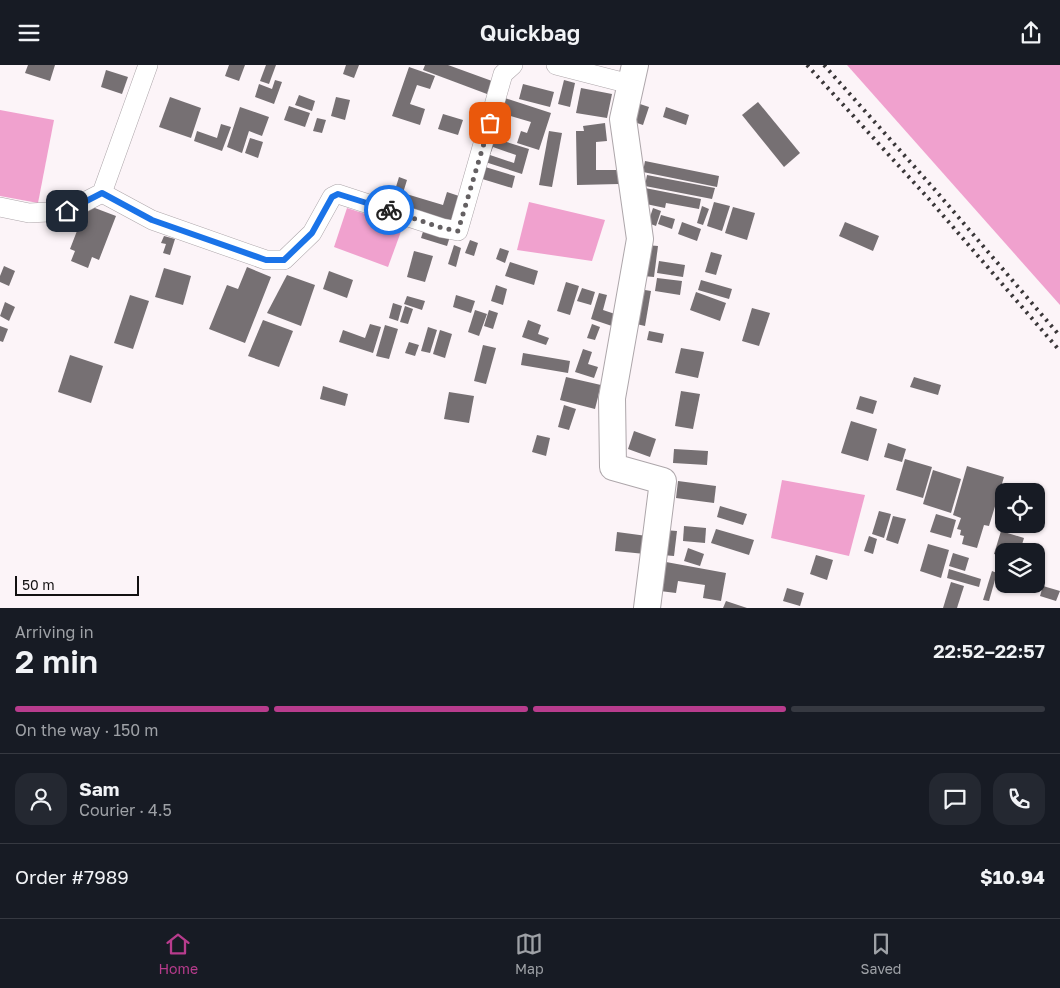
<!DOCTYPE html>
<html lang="en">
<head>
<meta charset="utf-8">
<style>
	:root { --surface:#171b24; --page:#242831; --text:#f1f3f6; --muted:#9ea1a6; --line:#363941; --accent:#b83c8d }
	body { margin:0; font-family:"Golos Text",sans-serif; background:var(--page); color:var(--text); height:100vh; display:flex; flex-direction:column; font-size:19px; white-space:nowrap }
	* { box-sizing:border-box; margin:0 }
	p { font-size:16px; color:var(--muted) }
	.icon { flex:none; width:28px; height:28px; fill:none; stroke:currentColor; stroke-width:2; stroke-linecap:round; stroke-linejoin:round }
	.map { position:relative; height:543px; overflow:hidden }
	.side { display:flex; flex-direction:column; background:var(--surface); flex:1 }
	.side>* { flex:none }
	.tools { position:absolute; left:995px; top:418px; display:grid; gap:10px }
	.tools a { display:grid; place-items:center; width:50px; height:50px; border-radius:10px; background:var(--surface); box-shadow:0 1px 4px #0004; font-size:25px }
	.scale { position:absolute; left:15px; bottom:12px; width:124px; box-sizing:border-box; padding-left:5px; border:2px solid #121011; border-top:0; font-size:14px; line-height:18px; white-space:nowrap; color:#121011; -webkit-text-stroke:4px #fcf4f8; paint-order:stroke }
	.pin { position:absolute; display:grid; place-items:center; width:42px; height:42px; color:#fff; margin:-21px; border-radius:10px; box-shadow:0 2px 8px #0006 }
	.courier { position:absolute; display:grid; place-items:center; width:50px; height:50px; margin:-25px; border:4px solid #1a73e8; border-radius:50%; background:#fff; color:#222; box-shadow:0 1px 6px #0007 }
	.head em { font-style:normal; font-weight:600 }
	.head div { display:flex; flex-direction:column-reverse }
	.head { display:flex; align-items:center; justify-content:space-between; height:85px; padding:0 15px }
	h1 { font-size:32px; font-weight:600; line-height:38px }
	.bar { display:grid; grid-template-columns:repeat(4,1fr); gap:8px 5px; align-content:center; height:60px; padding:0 15px }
	.bar i { height:6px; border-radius:4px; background:var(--line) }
	.bar .active { background:var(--accent) }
	.bar p { grid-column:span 4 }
	.line { display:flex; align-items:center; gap:12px; padding:0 15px; border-top:1px solid var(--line) }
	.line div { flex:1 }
	.round { display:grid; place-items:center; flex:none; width:52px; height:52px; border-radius:15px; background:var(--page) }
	header { display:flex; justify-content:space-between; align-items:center; height:65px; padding:0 15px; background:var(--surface); font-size:22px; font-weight:600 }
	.dock { display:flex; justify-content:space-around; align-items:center; height:70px; border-top:1px solid var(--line); background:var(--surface); font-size:14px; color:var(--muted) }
	.dock a { display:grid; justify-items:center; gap:2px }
	.dock .active { color:var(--accent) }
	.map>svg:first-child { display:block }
	.water { fill:#f0a1ce }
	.building { fill:#767073; fill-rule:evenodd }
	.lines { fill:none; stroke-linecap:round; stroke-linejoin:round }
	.street-casing { stroke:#ada6aa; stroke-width:20 }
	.secondary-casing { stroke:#ada6aa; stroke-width:28 }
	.street { stroke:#fff; stroke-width:19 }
	.secondary { stroke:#fff; stroke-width:26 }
	.rail { stroke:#393638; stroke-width:4; stroke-dasharray:2.5 5; stroke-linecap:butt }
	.done { stroke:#646062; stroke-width:5; stroke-dasharray:0 9 }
	.route { stroke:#1a73e8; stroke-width:6 }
</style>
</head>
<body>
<header><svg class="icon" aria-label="menu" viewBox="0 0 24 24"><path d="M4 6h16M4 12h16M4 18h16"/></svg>Quickbag<svg class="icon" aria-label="share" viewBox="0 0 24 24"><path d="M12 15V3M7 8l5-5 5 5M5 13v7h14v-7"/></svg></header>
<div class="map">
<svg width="1060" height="543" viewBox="0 0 1060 543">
	<rect width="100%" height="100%" fill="#fcf4f8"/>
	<g class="water">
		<polygon points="847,0 1060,0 1060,240"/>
		<polygon points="0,45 54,55 38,138 0,131"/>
		<polygon points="529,137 605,155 592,196 517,185"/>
		<polygon points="347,143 403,161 388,202 334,182"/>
		<polygon points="782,415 865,430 849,491 771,473"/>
	</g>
	<g class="building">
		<polygon points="28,0 55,0 50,16 25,8"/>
		<polygon points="229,0 245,0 239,16 225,11"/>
		<polygon points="266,0 276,0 269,19 260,16"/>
		<polygon points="346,0 359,0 354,13 343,9"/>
		<polygon points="425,0 448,0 492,16 487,29 423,5"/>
		<polygon points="409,2 435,11 430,24 417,20 410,39 425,44 420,60 392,51"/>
		<polygon points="106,5 128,12 122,29 101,22"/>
		<polygon points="275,15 282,17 274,39 255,32 259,19 272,24"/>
		<polygon points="564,15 575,18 570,42 558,39"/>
		<polygon points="523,19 554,27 550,42 519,34"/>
		<polygon points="581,23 612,29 607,53 576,48"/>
		<polygon points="299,30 315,36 312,46 295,40"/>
		<polygon points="170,32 201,43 191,73 159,62"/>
		<polygon points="336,32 350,35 345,55 331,51"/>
		<polygon points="505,33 551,48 539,85 517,78 521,66 527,68 531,57 500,48"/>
		<polygon points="758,37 800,88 784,102 742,50"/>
		<polygon points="640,39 649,42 643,60 634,57"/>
		<polygon points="289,41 310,48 305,62 284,55"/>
		<polygon points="240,42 269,52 262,71 249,66 242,88 227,82"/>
		<polygon points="666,42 689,50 686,60 663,52"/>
		<polygon points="443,49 463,55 458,70 438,64"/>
		<polygon points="317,53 326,55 322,68 313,66"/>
		<polygon points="605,58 607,76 596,77 596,105 619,105 619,119 577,120 576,66 584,66 583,61"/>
		<polygon points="221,59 231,62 222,86 194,76 197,66 217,73"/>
		<polygon points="549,66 562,68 552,122 539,120"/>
		<path d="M 487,71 L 529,84 L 522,109 L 479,95 ZM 493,82 L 516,90 L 514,98 L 490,90 Z"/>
		<polygon points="250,73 263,77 258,93 245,88"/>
		<polygon points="645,96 719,111 717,122 643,107"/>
		<polygon points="482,101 515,111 512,123 479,113"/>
		<polygon points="647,110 715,123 712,134 645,121"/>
		<polygon points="399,112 407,115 403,128 443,140 447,127 459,131 451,156 391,138"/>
		<polygon points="645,123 701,134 699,144 666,138 665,143 646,139"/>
		<polygon points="714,137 730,141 722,166 707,161"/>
		<polygon points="87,140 116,151 99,195 92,192 88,203 71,196 75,186 70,184"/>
		<polygon points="702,141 709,144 703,160 697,158"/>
		<polygon points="733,142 755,148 747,175 725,168"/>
		<polygon points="653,143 661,146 656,161 648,158"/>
		<polygon points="661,150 675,154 672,164 658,159"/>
		<polygon points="682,157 701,164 697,176 678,169"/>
		<polygon points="845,157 879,171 873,186 839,171"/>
		<polygon points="425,160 451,168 447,181 421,173"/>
		<polygon points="164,171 175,174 170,190 163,188 166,179 161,178"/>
		<polygon points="470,175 478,178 474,191 465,188"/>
		<polygon points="454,180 461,183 456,202 448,199"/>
		<polygon points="646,180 658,181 654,212 643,211"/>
		<polygon points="500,183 509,186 505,198 496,194"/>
		<polygon points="414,186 433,191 425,217 407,212"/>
		<polygon points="711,187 722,190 716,210 705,207"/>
		<polygon points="659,196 685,200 683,212 657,208"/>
		<polygon points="510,197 538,206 534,220 505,211"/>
		<polygon points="4,201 15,206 9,221 0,217 0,211"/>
		<polygon points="247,202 271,212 245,278 209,264 227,220 238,224"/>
		<polygon points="164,203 191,211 183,240 155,232"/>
		<polygon points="329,206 353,215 347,233 323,224"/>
		<polygon points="287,210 315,220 301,261 267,248"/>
		<polygon points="657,213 682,216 680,230 655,226"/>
		<polygon points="701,215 732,224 729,234 698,225"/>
		<polygon points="566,217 579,221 570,250 557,246"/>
		<polygon points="496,220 507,224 503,240 491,236"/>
		<polygon points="582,223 595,227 591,240 577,236"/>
		<polygon points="639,224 651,226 645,261 632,258"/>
		<polygon points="696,227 726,238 720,256 690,245"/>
		<polygon points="599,228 607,230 603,245 615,249 612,261 591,254"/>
		<polygon points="130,230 149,236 133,284 114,278"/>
		<polygon points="456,230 475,236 471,248 453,242"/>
		<polygon points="407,231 425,236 422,245 404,239"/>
		<polygon points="5,237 15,242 9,256 0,251"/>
		<polygon points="393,238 402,241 398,256 389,253"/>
		<polygon points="405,241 413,244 408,259 400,257"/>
		<polygon points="752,243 770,248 759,281 742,276"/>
		<polygon points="475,245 487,249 479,271 468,267"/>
		<polygon points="489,245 498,248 493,264 484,261"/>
		<polygon points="263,255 293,266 279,302 248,291"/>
		<polygon points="528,255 541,260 538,269 549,273 546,280 522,272"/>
		<polygon points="370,259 381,262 373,288 339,277 343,265 365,273"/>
		<polygon points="592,259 600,262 595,275 587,273"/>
		<polygon points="385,260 398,264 389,294 376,291"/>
		<polygon points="0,261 8,264 3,277 0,276"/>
		<polygon points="428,262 437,265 430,288 421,286"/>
		<polygon points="440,265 452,269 445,293 433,289"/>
		<polygon points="649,266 664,269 662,278 647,275"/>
		<polygon points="409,277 419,280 415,291 405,288"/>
		<polygon points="483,280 496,283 486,319 474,316"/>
		<polygon points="681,283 704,287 698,313 675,308"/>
		<polygon points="583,284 592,287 588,299 598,302 594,313 575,307"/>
		<polygon points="523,288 570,296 568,308 521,300"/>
		<polygon points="70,290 103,301 91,338 58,327"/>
		<polygon points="566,312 601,320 595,344 560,335"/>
		<polygon points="914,312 941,320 938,330 910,322"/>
		<polygon points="323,321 348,329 345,341 320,334"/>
		<polygon points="681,326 700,329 693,364 675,361"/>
		<polygon points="449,327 474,331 469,358 444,354"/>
		<polygon points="860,331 877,336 873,349 856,344"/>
		<polygon points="564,340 576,344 569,365 558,362"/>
		<polygon points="851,356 877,364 868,396 841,388"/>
		<polygon points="634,366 656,374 650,392 628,384"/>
		<polygon points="537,370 550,373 546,391 532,387"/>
		<polygon points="888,378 906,384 902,397 884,392"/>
		<polygon points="674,384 708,386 707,400 673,398"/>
		<polygon points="905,394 932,402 923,433 896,425"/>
		<polygon points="967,401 1004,412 989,461 984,460 977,483 962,479 964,471 960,470 961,465 957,464 961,453 953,450"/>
		<polygon points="933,405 961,414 951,448 923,439"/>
		<polygon points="678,416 716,421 714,438 676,433"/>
		<polygon points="720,441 747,449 743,460 717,452"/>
		<polygon points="879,446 891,449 884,473 872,469"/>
		<polygon points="936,449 956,455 951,473 930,467"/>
		<polygon points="893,451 906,454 898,479 886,475"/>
		<polygon points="684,461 706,463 705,478 683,476"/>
		<polygon points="716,464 754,475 749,490 711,478"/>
		<polygon points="664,465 677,466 674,491 662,490"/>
		<polygon points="1001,466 1024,473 1020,486 1004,486 1004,492 994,489"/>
		<polygon points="617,467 647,471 645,489 615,486"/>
		<polygon points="869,471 877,474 873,489 864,486"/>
		<polygon points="928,479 949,485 941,513 920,506"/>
		<polygon points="688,483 704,489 700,501 684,496"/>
		<polygon points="953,488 969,493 965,506 949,501"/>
		<polygon points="816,490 833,495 827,515 810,509"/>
		<polygon points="666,497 726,508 721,536 703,533 705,520 678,516 676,528 660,526"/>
		<polygon points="949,504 981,514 979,522 947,513"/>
		<polygon points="992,506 997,508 989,536 983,535"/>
		<polygon points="951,517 964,521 957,543 943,543"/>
		<polygon points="1043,521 1060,526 1056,536 1040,531"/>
		<polygon points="787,523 804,528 800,541 783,536"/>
		<polygon points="726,536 747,543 723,543"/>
	</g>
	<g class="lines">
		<g class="street-casing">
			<g id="street">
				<polyline points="556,0 630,19"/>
				<polyline points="102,128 152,155 266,195 284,195 312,168 332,132 338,129 442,163 458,166 503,9 513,0"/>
				<polyline points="0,142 29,148 67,146 102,128 148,0"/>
			</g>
		</g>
		<g class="secondary-casing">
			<polyline id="secondary" points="635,0 623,54 640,174 612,333 613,402 663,416 647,543"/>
		</g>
		<use href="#street" class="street"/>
		<use href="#secondary" class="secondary"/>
		<g class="rail">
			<polyline points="807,0 928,133 1060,286"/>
			<polyline points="824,0 936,126 1060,271"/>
		</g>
	</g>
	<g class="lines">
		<polyline class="done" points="389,145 442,163 458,166 490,58"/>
		<polyline class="route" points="67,146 102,128 152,155 266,195 284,195 312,168 332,132 338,129 389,145"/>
	</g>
</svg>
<div class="tools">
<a><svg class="icon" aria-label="locate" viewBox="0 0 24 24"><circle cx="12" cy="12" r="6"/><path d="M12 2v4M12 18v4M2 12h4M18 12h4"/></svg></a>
<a><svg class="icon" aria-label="layers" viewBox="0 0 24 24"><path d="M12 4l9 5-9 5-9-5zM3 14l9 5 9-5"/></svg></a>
</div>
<div class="scale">50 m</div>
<div class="pin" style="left:490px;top:58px;background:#ea580c"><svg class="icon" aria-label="bag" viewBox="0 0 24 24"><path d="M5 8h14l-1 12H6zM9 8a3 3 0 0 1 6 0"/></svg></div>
<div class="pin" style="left:67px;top:146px;background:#1f2937"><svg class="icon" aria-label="home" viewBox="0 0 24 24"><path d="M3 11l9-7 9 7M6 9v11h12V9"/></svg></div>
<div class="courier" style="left:389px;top:145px"><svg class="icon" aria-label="bike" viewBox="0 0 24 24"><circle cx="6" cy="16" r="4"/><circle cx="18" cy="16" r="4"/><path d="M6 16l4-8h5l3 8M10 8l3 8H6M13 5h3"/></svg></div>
</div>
<section class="side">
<div class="head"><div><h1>2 min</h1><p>Arriving in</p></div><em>22:52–22:57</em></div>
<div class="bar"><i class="active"></i><i class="active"></i><i class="active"></i><i></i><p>On the way · 150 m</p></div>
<div class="line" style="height:90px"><a class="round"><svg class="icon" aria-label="person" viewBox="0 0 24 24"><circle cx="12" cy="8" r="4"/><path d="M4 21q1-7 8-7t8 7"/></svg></a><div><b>Sam</b><p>Courier · 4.5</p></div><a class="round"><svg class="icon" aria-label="chat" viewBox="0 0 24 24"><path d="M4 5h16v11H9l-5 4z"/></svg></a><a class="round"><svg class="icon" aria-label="phone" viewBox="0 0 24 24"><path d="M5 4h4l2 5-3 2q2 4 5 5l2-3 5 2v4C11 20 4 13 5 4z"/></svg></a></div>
<div class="line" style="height:65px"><div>Order #7989</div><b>$10.94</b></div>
</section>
<nav class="dock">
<a class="active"><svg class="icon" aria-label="home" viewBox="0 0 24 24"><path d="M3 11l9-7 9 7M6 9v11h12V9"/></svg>Home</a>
<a><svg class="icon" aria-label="map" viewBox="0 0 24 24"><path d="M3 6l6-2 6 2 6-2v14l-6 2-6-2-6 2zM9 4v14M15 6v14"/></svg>Map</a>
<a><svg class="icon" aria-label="saved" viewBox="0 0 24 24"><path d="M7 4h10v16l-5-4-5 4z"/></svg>Saved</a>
</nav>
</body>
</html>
